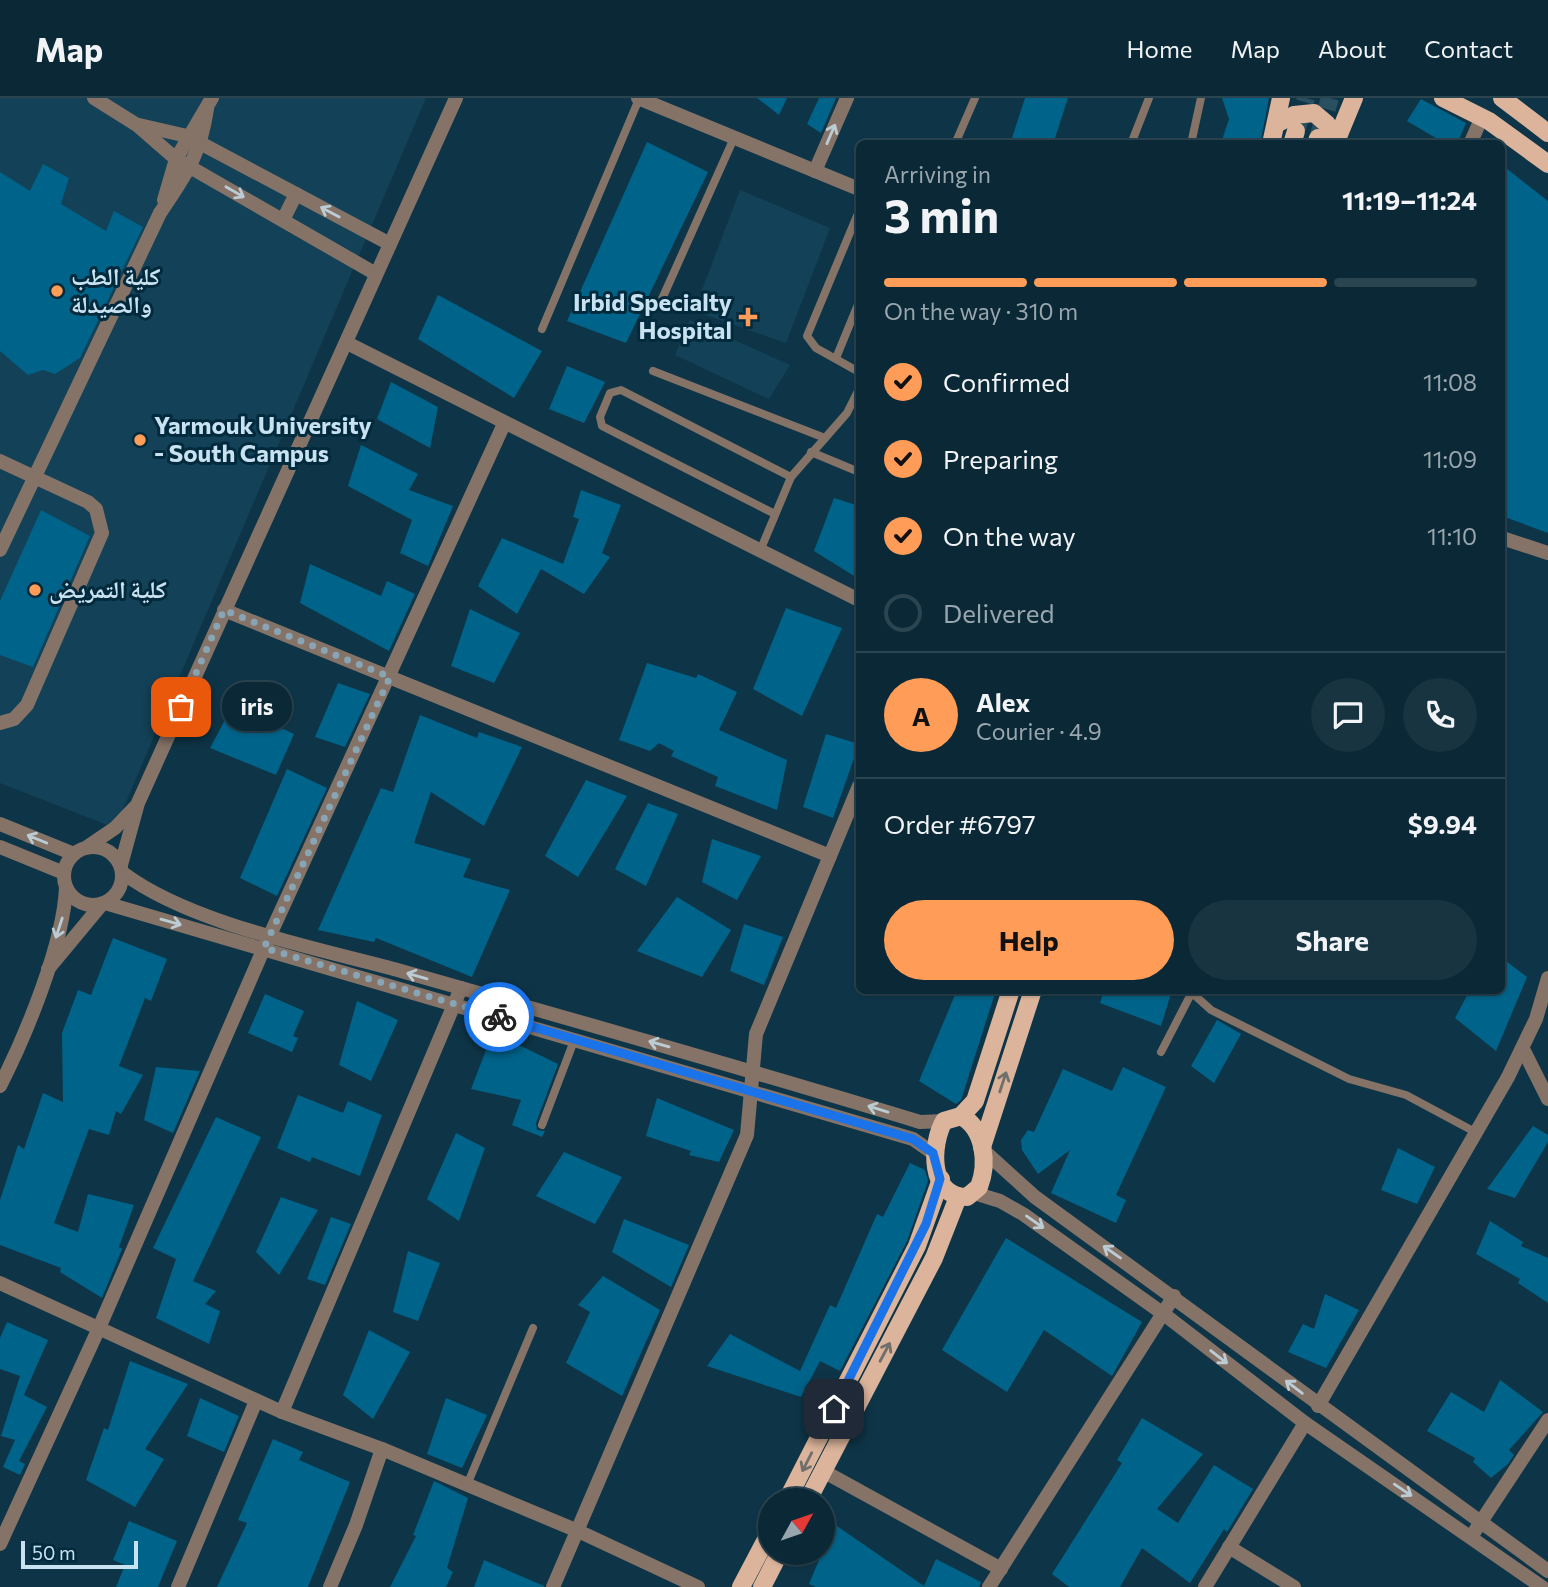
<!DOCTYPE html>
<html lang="en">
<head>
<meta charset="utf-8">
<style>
	:root { --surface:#0a2835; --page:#183441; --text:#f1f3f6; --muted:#99a6ad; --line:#2a4450; --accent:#fe9c58 }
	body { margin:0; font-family:Commissioner,"Noto Naskh Arabic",sans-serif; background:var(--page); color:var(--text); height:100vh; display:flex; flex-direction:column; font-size:26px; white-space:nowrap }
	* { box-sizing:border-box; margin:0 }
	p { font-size:23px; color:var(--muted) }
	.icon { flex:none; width:38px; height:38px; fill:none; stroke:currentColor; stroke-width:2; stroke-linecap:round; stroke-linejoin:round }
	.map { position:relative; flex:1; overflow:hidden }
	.side { position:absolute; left:856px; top:42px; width:649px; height:854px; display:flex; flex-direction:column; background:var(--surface); border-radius:10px; box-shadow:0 2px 5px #0004,0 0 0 2px var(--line) }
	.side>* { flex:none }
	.needle { width:46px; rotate:50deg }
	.buttons { position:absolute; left:758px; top:1390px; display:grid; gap:14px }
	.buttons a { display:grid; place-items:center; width:77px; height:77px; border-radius:50%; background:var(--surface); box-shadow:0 2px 5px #0004,0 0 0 2px var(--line); font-size:35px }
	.scale { position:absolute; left:21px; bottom:18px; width:117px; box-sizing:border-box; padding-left:7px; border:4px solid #c9e2f1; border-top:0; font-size:19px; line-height:24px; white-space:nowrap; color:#c9e2f1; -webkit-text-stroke:5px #022a3d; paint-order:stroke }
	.pin { position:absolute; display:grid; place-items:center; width:60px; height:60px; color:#fff; margin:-30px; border-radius:14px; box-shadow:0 4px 10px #0006 }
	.courier { position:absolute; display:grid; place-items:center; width:70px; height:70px; margin:-35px; border:5px solid #1a73e8; border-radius:50%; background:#fff; color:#222; box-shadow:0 2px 9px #0007 }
	.bubble { position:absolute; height:49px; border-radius:24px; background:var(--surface); box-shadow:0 2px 5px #0004,0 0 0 2px var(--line); font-size:23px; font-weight:700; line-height:49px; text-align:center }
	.head em { font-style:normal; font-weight:700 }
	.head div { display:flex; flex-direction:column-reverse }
	.head { display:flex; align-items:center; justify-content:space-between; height:119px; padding:0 28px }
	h1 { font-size:46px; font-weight:700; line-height:52px }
	.bar { display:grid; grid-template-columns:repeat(4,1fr); gap:10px 7px; align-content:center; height:84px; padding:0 28px }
	.bar i { height:9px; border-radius:5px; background:var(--line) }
	.bar .selected { background:var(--accent) }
	.bar p { grid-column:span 4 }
	.line { display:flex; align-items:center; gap:18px; padding:0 28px; border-top:2px solid var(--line) }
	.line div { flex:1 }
	.round { display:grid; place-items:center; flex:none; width:74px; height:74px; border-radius:37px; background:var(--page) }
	ol { padding:0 28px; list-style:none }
	li { display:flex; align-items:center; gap:21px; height:77px }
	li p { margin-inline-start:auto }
	li .icon { padding:7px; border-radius:50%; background:var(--accent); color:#111; stroke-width:4 }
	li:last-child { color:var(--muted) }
	li i { width:38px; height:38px; border:4px solid var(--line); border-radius:50% }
	.button { display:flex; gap:14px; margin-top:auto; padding:14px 28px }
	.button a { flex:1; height:80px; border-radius:42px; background:var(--accent); color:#111; font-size:28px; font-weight:700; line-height:80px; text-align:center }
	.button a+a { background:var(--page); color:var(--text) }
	header { display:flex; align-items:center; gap:42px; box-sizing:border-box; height:98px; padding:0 35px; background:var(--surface); border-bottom:2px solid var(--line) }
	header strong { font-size:33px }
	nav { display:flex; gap:38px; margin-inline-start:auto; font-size:24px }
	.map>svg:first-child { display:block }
	.built { fill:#134157 }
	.building { fill:#006389 }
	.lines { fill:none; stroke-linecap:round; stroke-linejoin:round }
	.primary-tunnel { stroke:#2a4f60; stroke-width:18; stroke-dasharray:18 9; stroke-linecap:butt }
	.service { stroke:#867367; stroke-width:8 }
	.minor { stroke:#867367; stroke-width:14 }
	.tertiary { stroke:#867367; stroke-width:14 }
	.primary { stroke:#dcb49b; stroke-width:18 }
	.oneway { stroke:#bcccd5 }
	.oneway2 { stroke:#6f6f6c }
	.done { stroke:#88a5b6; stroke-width:7; stroke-dasharray:0 12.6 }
	.route { stroke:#1a73e8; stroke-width:9 }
	.poi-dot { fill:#fe9c58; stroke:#022a3d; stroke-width:2.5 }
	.labels { text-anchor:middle; stroke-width:6; stroke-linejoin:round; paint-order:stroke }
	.poi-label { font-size:24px; font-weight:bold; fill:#c9e2f1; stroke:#022a3d; text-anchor:start }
</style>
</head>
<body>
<header>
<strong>Map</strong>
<nav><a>Home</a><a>Map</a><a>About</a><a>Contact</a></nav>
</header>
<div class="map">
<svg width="1548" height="1489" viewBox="0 0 1548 1489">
	<rect width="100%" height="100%" fill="#0e3547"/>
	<g class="built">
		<polygon points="0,0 426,0 115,730 0,685"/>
		<polygon points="740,92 830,130 786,245 694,213"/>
		<polygon points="690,222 790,267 769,301 675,257"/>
	</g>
	<g class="building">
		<polygon points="757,0 787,0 779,17"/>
		<polygon points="819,0 836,0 821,35 807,26"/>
		<polygon points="1025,0 1068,0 1053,46 1010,46"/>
		<polygon points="1222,0 1269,0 1260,46 1222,42 1229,21"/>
		<polygon points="1421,1 1466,25 1457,46 1446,46 1407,23"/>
		<polygon points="647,44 708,74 626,245 567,223"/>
		<polygon points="43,66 69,80 61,106 106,133 114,113 143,129 80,260 55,276 43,272 28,277 0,253 0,74 30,93"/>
		<polygon points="1502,67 1548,103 1548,435 1502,418"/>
		<polygon points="438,197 542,253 514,300 418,241"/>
		<polygon points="567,268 605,284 584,325 549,311"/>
		<polygon points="391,284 438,309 430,350 377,321"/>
		<polygon points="361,347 418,376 409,392 453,408 428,468 400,455 412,422 348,388"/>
		<polygon points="581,392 621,407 602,455 610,459 584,496 541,471 517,516 478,488 502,440 563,466 579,421 573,419"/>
		<polygon points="834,400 859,408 859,481 814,453"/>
		<polygon points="41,412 90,438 33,569 0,557 0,503"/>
		<polygon points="310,466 381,498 387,483 415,496 389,553 300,505"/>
		<polygon points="786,510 842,530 802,618 753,591"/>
		<polygon points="470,511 520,535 494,585 451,568"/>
		<polygon points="647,565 696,580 698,576 737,594 719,632 787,662 777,712 715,688 718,679 671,658 674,653 659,645 650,653 619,642"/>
		<polygon points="338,585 370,596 345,649 315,639"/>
		<polygon points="233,607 294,636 276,677 210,650"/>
		<polygon points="420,617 477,640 479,634 522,649 484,728 431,694 414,745 471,761 463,779 510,792 472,879 376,840 374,844 318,832 381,690 393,694"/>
		<polygon points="826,636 859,646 833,720 803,709"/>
		<polygon points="287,671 327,690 277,798 240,780"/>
		<polygon points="586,682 627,698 578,779 545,758"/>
		<polygon points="648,705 678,716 646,788 615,771"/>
		<polygon points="712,741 761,758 737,802 702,784"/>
		<polygon points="677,799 731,832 702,879 637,853"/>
		<polygon points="744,826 783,839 764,887 730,873"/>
		<polygon points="113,840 167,861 151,903 145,900 119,968 143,977 121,1016 116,1013 109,1037 89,1031 54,1125 78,1134 88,1096 134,1107 119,1149 122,1151 102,1200 60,1174 61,1170 0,1147 0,1102 18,1047 24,1051 43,995 63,1004 62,935 78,892 91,897"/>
		<polygon points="1502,860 1527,879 1496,953 1455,920 1470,892 1502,892"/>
		<polygon points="957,892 996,892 961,1002 956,1006 919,983"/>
		<polygon points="1104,892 1172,892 1161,928 1100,905"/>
		<polygon points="265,896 304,913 293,938 298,940 292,954 248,935"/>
		<polygon points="357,903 398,922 371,983 339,967"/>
		<polygon points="1217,922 1241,936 1214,985 1191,968"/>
		<polygon points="495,929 521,936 517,946 558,966 536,1025 537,1032 545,1033 542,1039 512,1027 521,1002 471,991"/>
		<polygon points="156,969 200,973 173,1035 144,1022"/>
		<polygon points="1123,969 1166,989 1116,1097 1126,1102 1116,1125 1051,1095 1070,1052 1038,1076 1022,1052 1021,1042 1028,1032 1034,1034 1063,971 1112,993"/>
		<polygon points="298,997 343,1015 348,1003 382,1017 360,1078 312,1059 310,1064 277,1050"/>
		<polygon points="657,1000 734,1032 719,1064 689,1057 691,1053 646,1038"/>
		<polygon points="216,1019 261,1039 193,1183 216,1193 205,1206 220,1213 209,1246 156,1220 176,1161 153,1150"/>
		<polygon points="1533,1028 1548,1037 1548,1044 1515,1100 1487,1091"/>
		<polygon points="456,1035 485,1050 459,1123 427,1101"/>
		<polygon points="1398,1050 1435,1069 1417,1106 1381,1092"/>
		<polygon points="564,1054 622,1079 595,1126 536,1098"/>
		<polygon points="910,1065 925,1072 928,1083 907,1143 840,1273 820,1263 801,1299 707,1268 730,1236 800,1273 830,1207 836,1210 877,1116 883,1119"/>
		<polygon points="281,1099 318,1112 279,1177 256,1154"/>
		<polygon points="331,1119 351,1126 325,1187 307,1181"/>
		<polygon points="624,1121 689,1147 671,1189 612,1154"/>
		<polygon points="1490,1123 1523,1144 1521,1148 1548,1160 1548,1205 1518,1185 1520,1181 1476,1156"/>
		<polygon points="1006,1140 1142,1224 1112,1278 1044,1232 1007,1294 942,1252"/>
		<polygon points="408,1153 440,1165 418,1223 393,1214"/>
		<polygon points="603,1178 660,1212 622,1298 566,1265 590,1214 578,1207"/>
		<polygon points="1325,1196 1359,1212 1326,1270 1288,1254 1303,1226 1314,1231"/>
		<polygon points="7,1224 48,1242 24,1297 47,1309 19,1363 25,1366 20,1377 3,1369 15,1342 1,1338 20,1278 0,1271 0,1240"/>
		<polygon points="369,1232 410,1254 373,1321 343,1297"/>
		<polygon points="130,1263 188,1286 145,1351 164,1361 135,1409 86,1382 104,1330 108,1332"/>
		<polygon points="1500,1282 1543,1314 1509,1352 1514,1357 1508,1366 1491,1380 1473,1364 1475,1360 1427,1333 1451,1294 1484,1314"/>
		<polygon points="200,1300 239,1318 224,1354 187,1338"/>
		<polygon points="446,1300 487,1317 462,1370 427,1356"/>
		<polygon points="1142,1320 1203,1356 1157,1411 1178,1425 1214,1367 1253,1391 1227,1434 1224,1431 1190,1485 1142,1450 1120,1489 1069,1489 1052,1476 1122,1365 1117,1362"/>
		<polygon points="273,1341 303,1354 299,1362 350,1384 308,1489 217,1489 247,1425 238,1422"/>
		<polygon points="434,1383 468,1400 447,1470 453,1474 446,1489 390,1489 416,1438 413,1437"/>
		<polygon points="129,1423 177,1443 158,1489 116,1489 125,1467 113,1462"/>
		<polygon points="834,1426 924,1488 936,1461 981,1484 979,1489 816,1489 809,1486"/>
		<polygon points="484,1462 544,1488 544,1489 474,1489"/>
	</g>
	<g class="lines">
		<g class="primary-tunnel">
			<polyline points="1297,30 1306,0"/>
			<polyline points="1319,37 1330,0"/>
		</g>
		<g class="service">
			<polyline points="955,46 975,0"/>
			<polyline points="1131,46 1149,0"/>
			<polyline points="1191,46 1201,0"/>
			<polyline points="859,113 807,238 816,250 859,274"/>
			<polyline points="662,201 734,40"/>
			<polyline points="542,231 639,1"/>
			<polyline points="836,260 859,204"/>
			<polyline points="653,273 825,340"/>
			<polyline points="811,354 859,374"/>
			<polyline points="775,416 602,328 600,319 610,295 621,292 791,379"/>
			<polyline points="760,453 791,379 847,315 859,291"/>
			<polyline points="1189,892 1211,912 1349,981 1406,997 1477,1035"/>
			<polyline points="1161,954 1191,896"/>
			<polyline points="542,1027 575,940"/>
			<polyline points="467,1387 533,1230"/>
		</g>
		<g class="minor">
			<polyline points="94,0 137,27 176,61 376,176"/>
			<polyline points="638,0 859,91"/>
			<polyline points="139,27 187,38 390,146"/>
			<polyline points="1470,46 1482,19"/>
			<polyline points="815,73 847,0"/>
			<polyline points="164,102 176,61 212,0"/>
			<polyline points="283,122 296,96"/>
			<polyline points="347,245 859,502"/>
			<polyline points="0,363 88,404 96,411 102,435 27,607 14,621 0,625"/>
			<polyline points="1502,440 1548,455"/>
			<path d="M 0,452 L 160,115 C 186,76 200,58 207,11"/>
			<polyline points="224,512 830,758"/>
			<polyline points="48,871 102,806"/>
			<polyline points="1523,951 1548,1001"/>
			<path d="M 0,988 C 26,937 64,845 66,789"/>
			<polyline points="0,1185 282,1314 382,1351 578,1433 698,1489"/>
			<polyline points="1318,1308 1508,979 1536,921 1548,880"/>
			<polyline points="282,1314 461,890"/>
			<polyline points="823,1373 1001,1471"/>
			<polyline points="1471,1439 1548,1322"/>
			<polyline points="0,1446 99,1230 264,850 504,326"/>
			<polyline points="1229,1449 1294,1489"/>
			<polyline points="178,1489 256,1303"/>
			<polyline points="330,1489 356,1427 382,1351"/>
			<polyline points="553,1489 747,1037 756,936 859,688"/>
			<polyline points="989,1489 1174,1198"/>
			<polyline points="1205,1489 1305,1325"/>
		</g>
		<g class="tertiary">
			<polyline points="0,726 74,756"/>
			<circle cx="93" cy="778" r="29"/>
			<polyline points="0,749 64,775"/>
			<polyline points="87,749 115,730 135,709"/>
			<polyline points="121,767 138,705 456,0"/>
			<path d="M 123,775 C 191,826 317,850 401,873 C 574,922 747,971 920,1024 L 944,1023"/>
			<polyline points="105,805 913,1041 933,1055"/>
			<polyline points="983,1052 1035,1099 1548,1473"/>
			<polyline points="974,1095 1000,1103 1023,1116 1165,1217 1305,1325 1542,1489"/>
		</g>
		<g class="primary">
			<polyline points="1443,0 1489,23 1548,66"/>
			<polyline points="1502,0 1548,35"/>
			<polyline points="1276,26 1294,17 1314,15 1327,26 1333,46"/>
			<polyline points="1271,46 1281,0"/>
			<polyline points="1292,46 1296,33"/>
			<polyline points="1316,46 1318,40"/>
			<polyline points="1335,46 1354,0"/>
			<path d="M 961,1018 C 985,1031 988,1066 979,1089 L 967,1099 C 928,1099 931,1046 944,1023 Z"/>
			<polyline points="961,1018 975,1003 1011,892"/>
			<polyline points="982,1049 1033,892"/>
			<polyline points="787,1402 917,1148 941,1081"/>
			<polyline points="808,1402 934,1160 958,1099"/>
			<polyline points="741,1489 770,1434"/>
			<polyline points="762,1489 780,1454"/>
		</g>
	</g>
	<defs><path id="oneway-shaft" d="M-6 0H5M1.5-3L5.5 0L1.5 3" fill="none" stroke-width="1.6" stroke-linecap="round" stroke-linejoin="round" transform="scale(1.75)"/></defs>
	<g class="oneway">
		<use href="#oneway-shaft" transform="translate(831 36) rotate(-67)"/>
		<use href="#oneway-shaft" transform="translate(235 94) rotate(30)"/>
		<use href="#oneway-shaft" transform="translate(330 114) rotate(-152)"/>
		<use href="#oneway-shaft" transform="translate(37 741) rotate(-158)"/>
		<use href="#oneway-shaft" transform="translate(171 824) rotate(16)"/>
		<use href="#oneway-shaft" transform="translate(59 830) rotate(108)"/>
		<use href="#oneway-shaft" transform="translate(417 878) rotate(-164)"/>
		<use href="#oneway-shaft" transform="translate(659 946) rotate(-164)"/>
		<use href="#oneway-shaft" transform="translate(878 1011) rotate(-163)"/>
		<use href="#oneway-shaft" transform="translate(1035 1124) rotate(35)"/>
		<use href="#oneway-shaft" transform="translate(1112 1154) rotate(-145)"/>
		<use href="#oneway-shaft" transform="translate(1219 1259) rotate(38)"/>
		<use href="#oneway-shaft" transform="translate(1294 1289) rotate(-143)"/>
		<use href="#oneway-shaft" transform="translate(1403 1392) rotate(34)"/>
	</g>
	<g class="oneway2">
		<use href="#oneway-shaft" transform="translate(1003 984) rotate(-72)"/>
		<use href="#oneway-shaft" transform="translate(885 1254) rotate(-62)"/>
		<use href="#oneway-shaft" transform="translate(807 1364) rotate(117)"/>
	</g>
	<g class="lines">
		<polyline class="done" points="181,609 224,512 390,579 264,850 499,919"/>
		<polyline class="route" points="499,919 913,1041 933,1055 940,1081 926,1126 834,1311"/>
	</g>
	<g class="poi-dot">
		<circle cx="57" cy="193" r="7"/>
		<path d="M744.5 208.5h7v7h7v7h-7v7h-7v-7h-7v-7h7z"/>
		<circle cx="140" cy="342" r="7"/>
		<circle cx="35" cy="492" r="7"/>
	</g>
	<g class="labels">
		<g class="poi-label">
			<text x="71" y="187">كلية الطب<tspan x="71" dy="28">والصيدلة</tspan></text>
			<text x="732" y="213" text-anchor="end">Irbid Specialty<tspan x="732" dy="28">Hospital</tspan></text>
			<text x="154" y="336">Yarmouk University<tspan x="154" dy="28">- South Campus</tspan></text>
			<text x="49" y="500">كلية التمريض</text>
		</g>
	</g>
</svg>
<div class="buttons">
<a><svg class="needle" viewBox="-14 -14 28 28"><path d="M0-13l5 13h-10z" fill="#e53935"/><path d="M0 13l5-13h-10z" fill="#99a6ad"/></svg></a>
</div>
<div class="scale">50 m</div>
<div class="pin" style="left:181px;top:609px;background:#ea580c"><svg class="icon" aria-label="bag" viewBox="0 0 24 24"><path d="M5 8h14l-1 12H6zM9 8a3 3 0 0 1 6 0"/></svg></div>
<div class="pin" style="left:834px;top:1311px;background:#1f2937"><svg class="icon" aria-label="home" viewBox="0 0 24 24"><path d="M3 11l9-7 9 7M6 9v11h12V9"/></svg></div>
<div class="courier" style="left:499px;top:919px"><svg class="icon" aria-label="bike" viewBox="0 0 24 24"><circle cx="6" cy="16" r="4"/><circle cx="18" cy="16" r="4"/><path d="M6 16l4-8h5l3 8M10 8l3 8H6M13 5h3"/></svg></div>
<div class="bubble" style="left:222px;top:584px;width:70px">iris</div>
<section class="side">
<div class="head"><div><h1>3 min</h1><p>Arriving in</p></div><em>11:19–11:24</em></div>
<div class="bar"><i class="selected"></i><i class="selected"></i><i class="selected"></i><i></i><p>On the way · 310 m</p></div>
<ol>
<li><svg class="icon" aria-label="check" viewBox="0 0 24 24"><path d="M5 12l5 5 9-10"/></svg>Confirmed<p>11:08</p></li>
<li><svg class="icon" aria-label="check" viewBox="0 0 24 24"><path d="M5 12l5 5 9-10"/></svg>Preparing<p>11:09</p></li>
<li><svg class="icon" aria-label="check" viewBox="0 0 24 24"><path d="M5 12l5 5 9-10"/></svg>On the way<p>11:10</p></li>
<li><i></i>Delivered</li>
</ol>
<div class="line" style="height:126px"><b class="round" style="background:var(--accent);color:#111">A</b><div><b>Alex</b><p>Courier · 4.9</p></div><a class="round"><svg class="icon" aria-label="chat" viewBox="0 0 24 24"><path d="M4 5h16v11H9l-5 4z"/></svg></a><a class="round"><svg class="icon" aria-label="phone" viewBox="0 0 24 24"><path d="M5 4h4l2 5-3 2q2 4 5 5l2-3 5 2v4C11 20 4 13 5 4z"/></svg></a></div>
<div class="line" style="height:91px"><div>Order #6797</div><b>$9.94</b></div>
<div class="button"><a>Help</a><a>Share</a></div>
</section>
</div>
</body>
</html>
